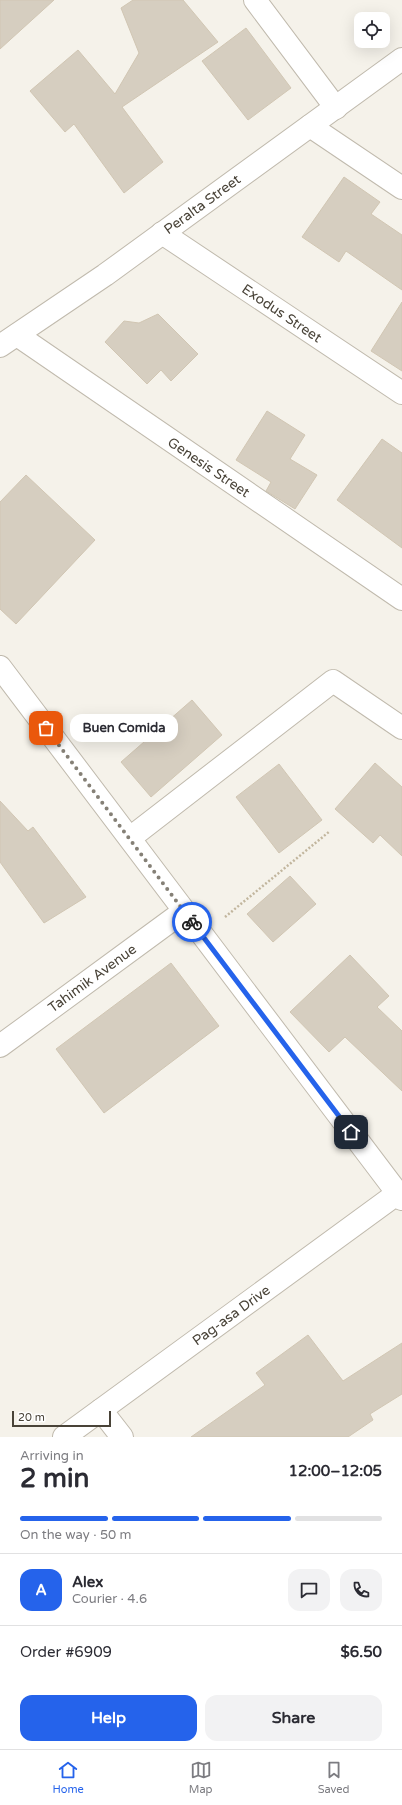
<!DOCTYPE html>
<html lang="en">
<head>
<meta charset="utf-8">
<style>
	:root { --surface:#fff; --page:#f2f2f3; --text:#2b2b33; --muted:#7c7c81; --line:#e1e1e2; --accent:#2563eb }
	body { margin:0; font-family:"Varela Round",sans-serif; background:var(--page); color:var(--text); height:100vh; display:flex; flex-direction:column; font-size:15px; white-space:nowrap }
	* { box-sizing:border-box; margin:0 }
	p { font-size:13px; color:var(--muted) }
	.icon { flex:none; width:22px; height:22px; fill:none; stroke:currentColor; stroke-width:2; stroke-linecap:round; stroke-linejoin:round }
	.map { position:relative; height:1437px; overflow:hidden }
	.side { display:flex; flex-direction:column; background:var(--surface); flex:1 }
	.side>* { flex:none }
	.controls { position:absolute; left:354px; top:12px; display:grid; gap:8px }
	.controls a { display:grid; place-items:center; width:36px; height:36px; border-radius:8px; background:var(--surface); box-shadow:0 4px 16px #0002; font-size:20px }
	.scale { position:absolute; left:12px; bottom:10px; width:99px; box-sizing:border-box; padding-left:4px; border:2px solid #494338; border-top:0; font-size:11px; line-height:14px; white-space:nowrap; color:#494338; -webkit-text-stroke:3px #fff; paint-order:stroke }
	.pin { position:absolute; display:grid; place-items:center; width:34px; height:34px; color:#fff; margin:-17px; border-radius:8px; box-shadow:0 2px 6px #0006 }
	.courier { position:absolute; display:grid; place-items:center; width:40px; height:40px; margin:-20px; border:3px solid #2563eb; border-radius:50%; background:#fff; color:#222; box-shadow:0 1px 5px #0007 }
	.bubble { position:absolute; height:28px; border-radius:12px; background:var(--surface); box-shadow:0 4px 16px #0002; font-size:13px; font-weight:800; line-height:28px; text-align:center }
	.head em { font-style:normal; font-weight:800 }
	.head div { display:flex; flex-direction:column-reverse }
	.head { display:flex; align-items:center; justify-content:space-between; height:68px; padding:0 20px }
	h1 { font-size:26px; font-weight:800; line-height:30px }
	.bar { display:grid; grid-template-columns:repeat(4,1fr); gap:6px 4px; align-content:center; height:48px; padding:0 20px }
	.bar i { height:5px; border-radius:3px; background:var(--line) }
	.bar .on { background:var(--accent) }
	.bar p { grid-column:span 4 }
	.line { display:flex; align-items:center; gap:10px; padding:0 20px; border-top:1px solid var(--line) }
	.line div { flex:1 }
	.round { display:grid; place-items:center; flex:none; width:42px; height:42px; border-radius:12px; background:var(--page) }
	.primary-button { display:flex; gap:8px; margin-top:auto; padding:8px 20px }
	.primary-button a { flex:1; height:46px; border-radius:12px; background:var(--accent); color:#fff; font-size:16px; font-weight:800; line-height:46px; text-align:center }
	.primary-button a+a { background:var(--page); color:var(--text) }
	.menu { display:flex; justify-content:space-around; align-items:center; height:56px; border-top:1px solid var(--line); background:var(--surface); font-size:11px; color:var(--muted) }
	.menu a { display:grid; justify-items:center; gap:2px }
	.menu .on { color:var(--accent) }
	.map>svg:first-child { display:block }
	.building { fill:#d6cec0; stroke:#d1c6b3 }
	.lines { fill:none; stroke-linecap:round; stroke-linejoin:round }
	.minor-casing { stroke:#c0baad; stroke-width:24 }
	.path { stroke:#c2b69e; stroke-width:2.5; stroke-dasharray:2 2; stroke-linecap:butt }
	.minor { stroke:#fff; stroke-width:22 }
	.done { stroke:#858076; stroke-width:4; stroke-dasharray:0 7.2 }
	.route { stroke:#2563eb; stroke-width:5 }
	.labels { text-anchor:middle; stroke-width:4; stroke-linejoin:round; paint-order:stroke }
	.street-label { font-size:14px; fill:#494338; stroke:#fff }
</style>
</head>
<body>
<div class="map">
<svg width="402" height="1437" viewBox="0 0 402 1437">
	<rect width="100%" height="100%" fill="#f5f2ea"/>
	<g class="building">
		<polygon points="0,0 54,0 0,49"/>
		<polygon points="133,0 183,0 218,42 122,107 163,162 124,193 74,124 65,132 30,91 78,50 115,94 139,53 121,8"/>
		<polygon points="246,28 291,88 248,120 202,61"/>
		<polygon points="344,177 380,202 371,214 402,235 402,290 346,251 339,262 302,237"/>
		<polygon points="402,302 402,371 371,351"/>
		<polygon points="158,314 198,354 171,381 161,370 147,384 105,342 124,321 139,323"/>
		<polygon points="267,411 305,435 290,459 317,475 295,509 266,491 271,482 236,460"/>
		<polygon points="382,439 402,453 402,548 337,500"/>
		<polygon points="26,475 95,540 16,624 0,609 0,502"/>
		<polygon points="192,700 222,735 151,797 121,762"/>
		<polygon points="375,763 402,787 402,856 380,835 373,843 335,809"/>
		<polygon points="279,764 322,820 279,853 236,797"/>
		<polygon points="0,801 28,831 33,827 86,897 44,923 0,862"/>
		<polygon points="290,876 316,904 273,942 247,914"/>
		<polygon points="350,955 389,996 377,1007 402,1031 402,1091 345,1037 329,1052 290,1012"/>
		<polygon points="171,963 219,1026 104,1113 56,1049"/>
		<polygon points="308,1335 343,1381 402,1343 402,1394 370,1414 373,1420 348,1437 191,1437 265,1385 256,1373"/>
	</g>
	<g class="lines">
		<g class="minor-casing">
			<g id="minor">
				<polyline points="255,0 336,108"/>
				<polyline points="310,126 402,188"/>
				<polyline points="162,233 402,393"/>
				<polyline points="17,335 402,599"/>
				<polyline points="0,346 105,275 402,59"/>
				<polyline points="0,667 402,1199"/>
				<polyline points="130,838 333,681 402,728"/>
				<polyline points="0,1046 184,911"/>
				<polyline points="101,1410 122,1437"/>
				<polyline points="64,1437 398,1193"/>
			</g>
		</g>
		<polyline class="path" points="225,917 330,831"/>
		<use href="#minor" class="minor"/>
	</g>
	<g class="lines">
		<polyline class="done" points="46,728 192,922"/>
		<polyline class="route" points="192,922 351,1132"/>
	</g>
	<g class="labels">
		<g class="street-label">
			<text transform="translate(202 204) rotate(-36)" y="5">Peralta Street</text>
			<text transform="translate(282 313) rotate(34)" y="5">Exodus Street</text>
			<text transform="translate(209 467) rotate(34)" y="5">Genesis Street</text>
			<text transform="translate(92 978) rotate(-36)" y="5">Tahimik Avenue</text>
			<text transform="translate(231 1315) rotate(-36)" y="5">Pag-asa Drive</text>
		</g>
	</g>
</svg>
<div class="controls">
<a><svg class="icon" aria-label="locate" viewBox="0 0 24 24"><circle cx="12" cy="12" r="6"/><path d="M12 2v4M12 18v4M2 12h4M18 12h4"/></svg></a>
</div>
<div class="scale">20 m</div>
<div class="pin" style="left:46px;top:728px;background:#ea580c"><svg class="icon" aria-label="bag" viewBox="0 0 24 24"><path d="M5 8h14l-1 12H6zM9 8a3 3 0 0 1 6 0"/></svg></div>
<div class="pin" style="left:351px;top:1132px;background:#1f2937"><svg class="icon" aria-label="home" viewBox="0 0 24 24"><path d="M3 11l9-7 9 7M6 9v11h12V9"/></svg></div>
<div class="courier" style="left:192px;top:922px"><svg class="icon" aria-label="bike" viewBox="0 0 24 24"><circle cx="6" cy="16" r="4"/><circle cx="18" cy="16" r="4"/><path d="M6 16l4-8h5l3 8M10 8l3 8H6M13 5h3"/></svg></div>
<div class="bubble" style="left:70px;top:714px;width:108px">Buen Comida</div>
</div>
<section class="side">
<div class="head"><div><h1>2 min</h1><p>Arriving in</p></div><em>12:00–12:05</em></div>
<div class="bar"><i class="on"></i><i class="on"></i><i class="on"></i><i></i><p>On the way · 50 m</p></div>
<div class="line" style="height:72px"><b class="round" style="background:var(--accent);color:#fff">A</b><div><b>Alex</b><p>Courier · 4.6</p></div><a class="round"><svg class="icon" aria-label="chat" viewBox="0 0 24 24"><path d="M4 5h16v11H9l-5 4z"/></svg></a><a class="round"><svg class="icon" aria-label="phone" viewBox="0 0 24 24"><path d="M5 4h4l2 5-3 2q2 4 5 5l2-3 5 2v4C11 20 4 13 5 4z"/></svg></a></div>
<div class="line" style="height:52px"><div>Order #6909</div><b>$6.50</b></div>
<div class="primary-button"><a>Help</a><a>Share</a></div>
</section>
<nav class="menu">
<a class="on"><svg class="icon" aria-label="home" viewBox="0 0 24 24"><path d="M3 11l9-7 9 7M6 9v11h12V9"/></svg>Home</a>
<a><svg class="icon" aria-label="map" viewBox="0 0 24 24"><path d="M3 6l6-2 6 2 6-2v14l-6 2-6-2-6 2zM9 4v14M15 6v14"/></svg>Map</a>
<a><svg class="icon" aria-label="saved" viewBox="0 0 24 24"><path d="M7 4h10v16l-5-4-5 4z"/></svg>Saved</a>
</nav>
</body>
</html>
